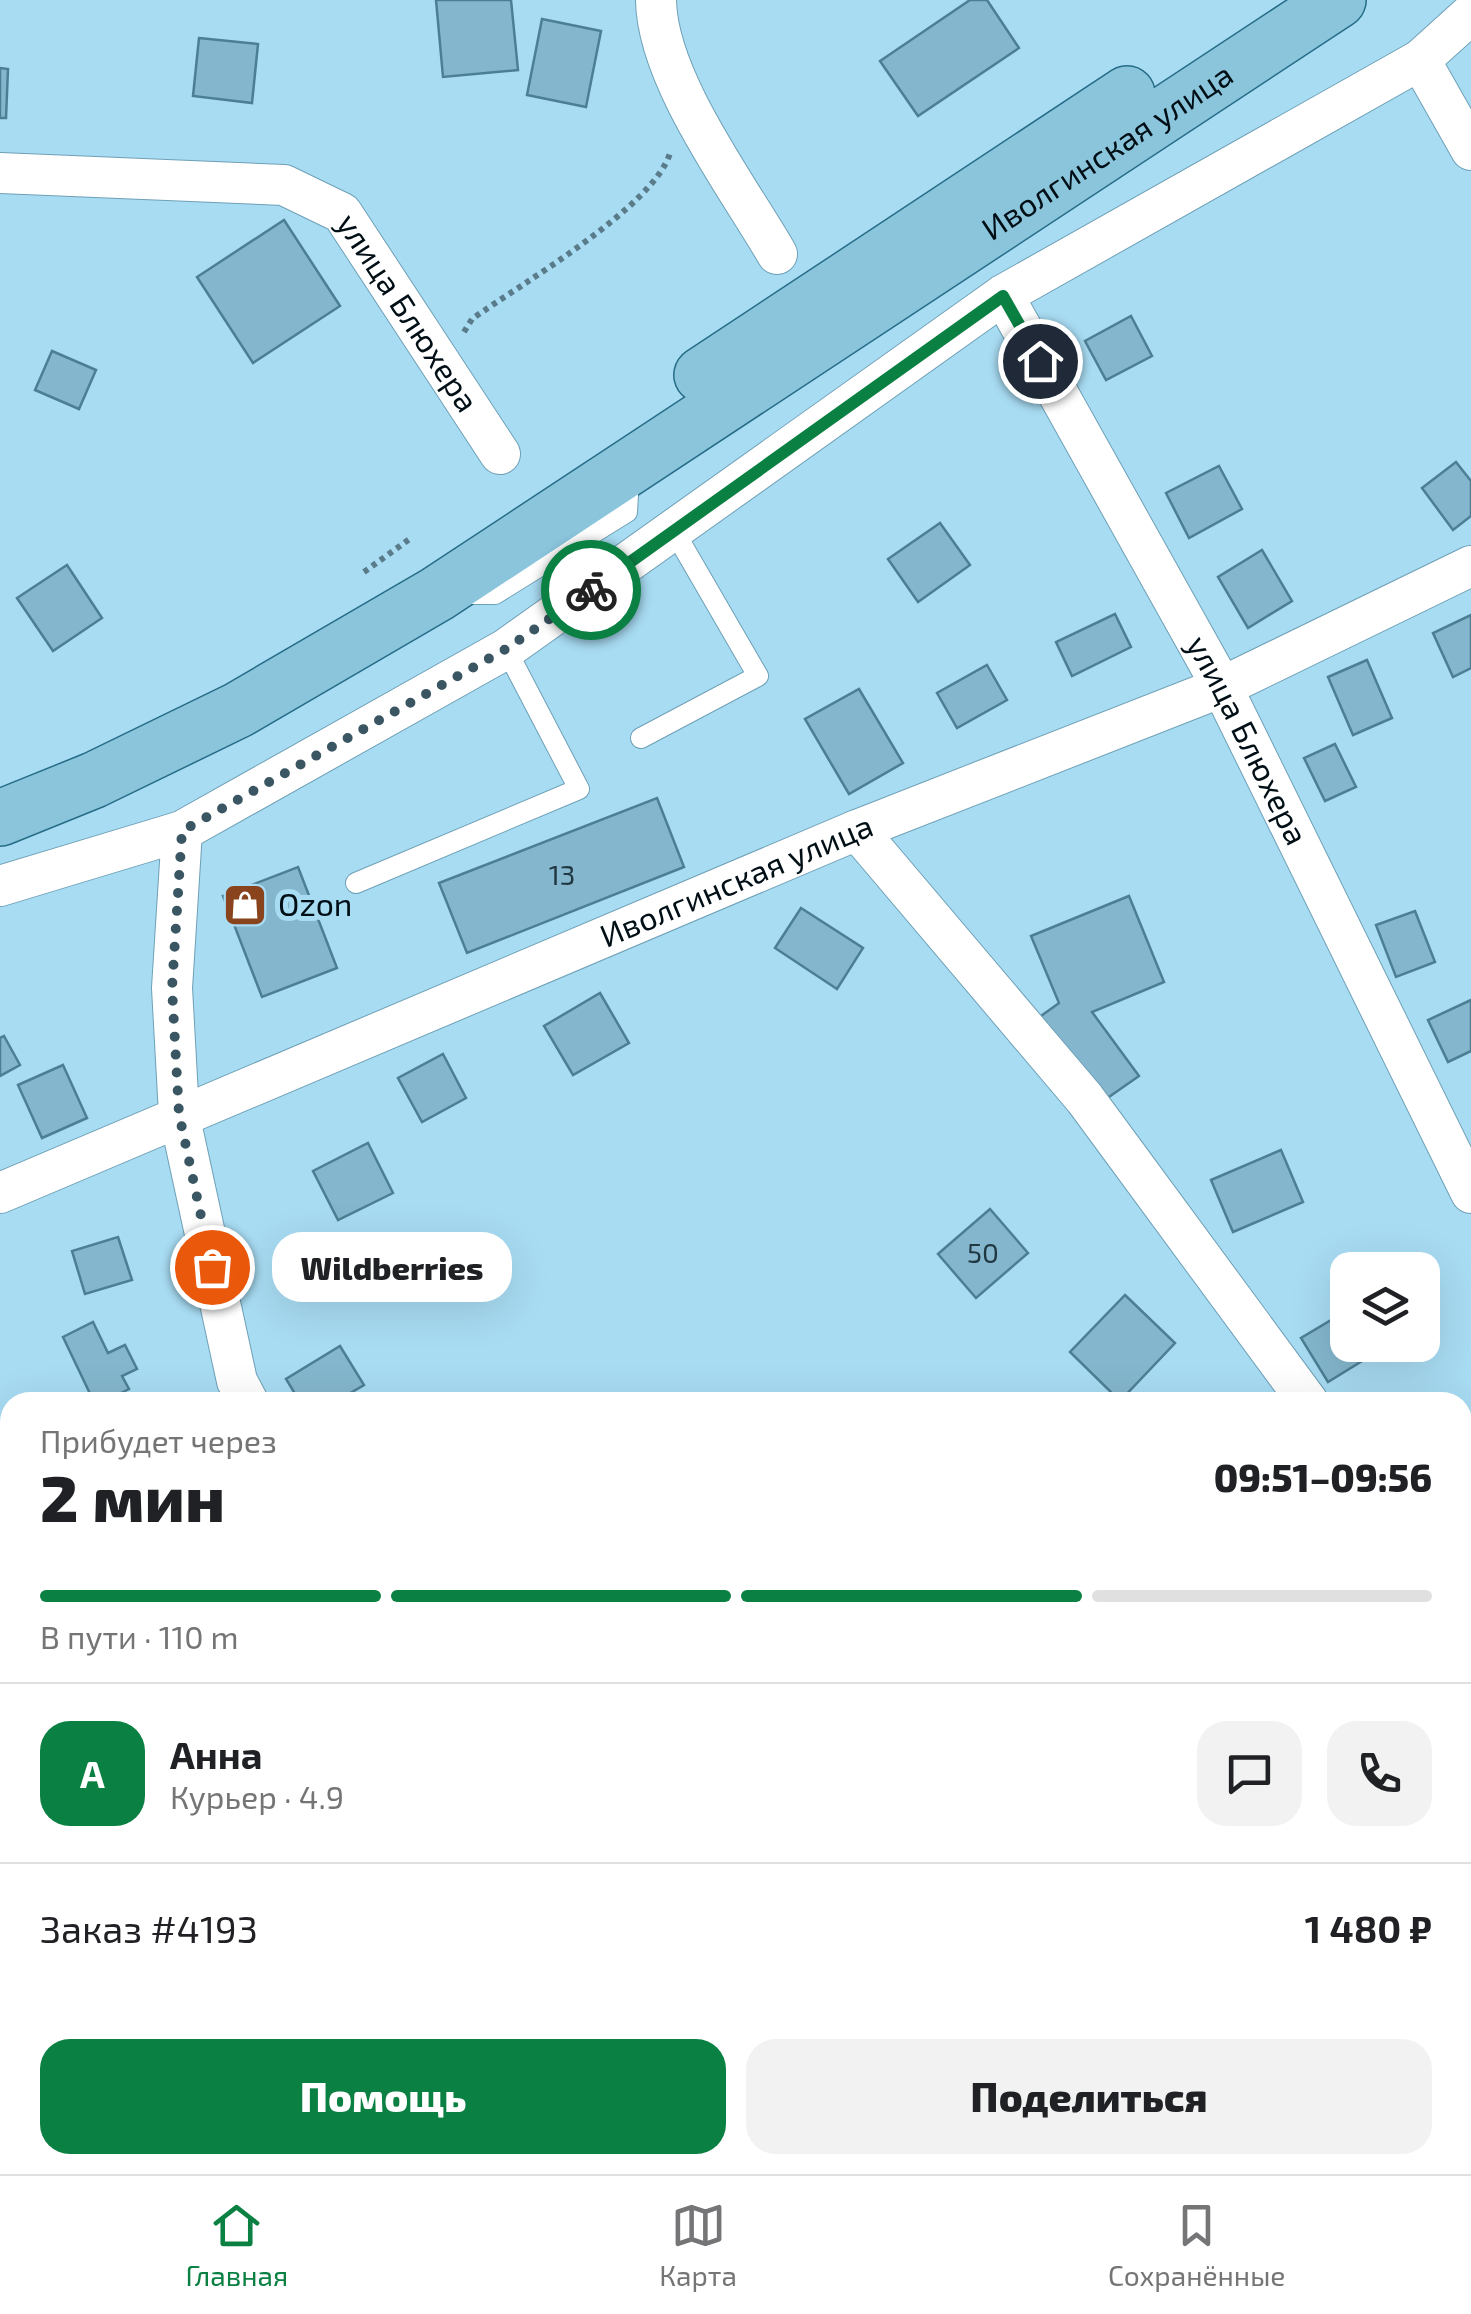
<!DOCTYPE html>
<html lang="ru">
<head>
<meta charset="utf-8">
<style>
	:root { --surface:#fff; --page:#f2f2f2; --text:#202124; --muted:#757577; --line:#e0e0e0; --accent:#0b8043 }
	body { margin:0; font-family:"Exo 2",sans-serif; background:var(--page); color:var(--text); height:100vh; display:flex; flex-direction:column; font-size:38px; white-space:nowrap }
	* { box-sizing:border-box; margin:0 }
	p { font-size:32px; color:var(--muted) }
	.icon { flex:none; width:55px; height:55px; fill:none; stroke:currentColor; stroke-width:2; stroke-linecap:round; stroke-linejoin:round }
	.map { position:relative; flex:1; overflow:hidden }
	.panel { position:absolute; left:0px; top:1392px; width:1472px; height:782px; display:flex; flex-direction:column; background:var(--surface); border-radius:30px 30px 0 0; box-shadow:0 10px 40px #0002 }
	.panel>* { flex:none }
	.tools { position:absolute; left:1330px; top:1252px; display:grid; gap:20px }
	.tools a { display:grid; place-items:center; width:110px; height:110px; border-radius:20px; background:var(--surface); box-shadow:0 10px 40px #0002; font-size:50px }
	.pin { position:absolute; display:grid; place-items:center; width:85px; height:85px; color:#fff; margin:-42px; border:5px solid #fff; border-radius:50%; box-shadow:0 2px 10px #0007 }
	.courier { position:absolute; display:grid; place-items:center; width:100px; height:100px; margin:-50px; border:8px solid #0b8043; border-radius:50%; background:#fff; color:#222; box-shadow:0 2px 12px #0007 }
	.bubble { position:absolute; height:70px; border-radius:30px; background:var(--surface); box-shadow:0 10px 40px #0002; font-size:32px; font-weight:800; line-height:70px; text-align:center }
	.head em { font-style:normal; font-weight:800 }
	.head div { display:flex; flex-direction:column-reverse }
	.head { display:flex; align-items:center; justify-content:space-between; height:170px; padding:0 40px }
	h1 { font-size:65px; font-weight:800; line-height:75px }
	.bar { display:grid; grid-template-columns:repeat(4,1fr); gap:15px 10px; align-content:center; height:120px; padding:0 40px }
	.bar i { height:12px; border-radius:8px; background:var(--line) }
	.bar .active { background:var(--accent) }
	.bar p { grid-column:span 4 }
	.line { display:flex; align-items:center; gap:25px; padding:0 40px; border-top:2px solid var(--line) }
	.line div { flex:1 }
	.round { display:grid; place-items:center; flex:none; width:105px; height:105px; border-radius:30px; background:var(--page) }
	.primary-button { display:flex; gap:20px; margin-top:auto; padding:20px 40px }
	.primary-button a { flex:1; height:115px; border-radius:30px; background:var(--accent); color:#fff; font-size:40px; font-weight:800; line-height:115px; text-align:center }
	.primary-button a+a { background:var(--page); color:var(--text) }
	.tabs { display:flex; justify-content:space-around; align-items:center; height:140px; border-top:2px solid var(--line); background:var(--surface); font-size:28px; color:var(--muted) }
	.tabs a { display:grid; justify-items:center; gap:5px }
	.tabs .active { color:var(--accent) }
	.map>svg:first-child { display:block }
	.building { fill:#84b7cd; stroke:#4d7f94; stroke-width:2.5 }
	.lines { fill:none; stroke-linecap:round; stroke-linejoin:round }
	.service-casing { stroke:#6ea0b6; stroke-width:22 }
	.minor-casing { stroke:#6ea0b6; stroke-width:42 }
	.primary-casing { stroke:#276c87; stroke-width:58 }
	.path { stroke:#597b8a; stroke-width:6; stroke-dasharray:5 5; stroke-linecap:butt }
	.service { stroke:#fff; stroke-width:20 }
	.minor { stroke:#fff; stroke-width:40 }
	.primary { stroke:#8ac5dc; stroke-width:55 }
	.done { stroke:#3b5663; stroke-width:10; stroke-dasharray:0 18 }
	.route { stroke:#0b8043; stroke-width:12 }
	.labels { text-anchor:middle; stroke-width:10; stroke-linejoin:round; paint-order:stroke }
	.number-label { font-size:28px; fill:#213843 }
	.street-label { font-size:32px; fill:#000e15; stroke:#a8dcf3 }
	.poi-label { font-size:32px; fill:#000e15; stroke:#a8dcf3; text-anchor:start }
</style>
</head>
<body>
<div class="map">
<svg width="1471" height="2174" viewBox="0 0 1471 2174">
	<rect width="100%" height="100%" fill="#a8dcf3"/>
	<g class="building">
		<polygon points="436,0 511,0 518,70 443,77"/>
		<polygon points="970,0 987,0 1019,48 918,116 880,61"/>
		<polygon points="542,19 601,31 586,107 527,95"/>
		<polygon points="199,38 258,44 252,103 193,96"/>
		<polygon points="0,68 8,69 6,118 0,118"/>
		<polygon points="284,220 340,306 253,363 197,277"/>
		<polygon points="1131,316 1152,356 1106,380 1085,341"/>
		<polygon points="52,351 96,370 79,409 35,390"/>
		<polygon points="1456,462 1471,481 1471,516 1453,530 1422,488"/>
		<polygon points="1219,466 1242,509 1189,538 1166,493"/>
		<polygon points="940,523 970,565 918,602 888,559"/>
		<polygon points="1262,550 1292,601 1248,628 1218,577"/>
		<polygon points="67,565 102,618 53,651 17,598"/>
		<polygon points="1115,614 1131,647 1072,676 1056,642"/>
		<polygon points="1471,615 1471,668 1453,677 1433,633"/>
		<polygon points="1367,660 1392,718 1353,735 1328,677"/>
		<polygon points="987,665 1007,700 957,728 937,693"/>
		<polygon points="859,689 903,763 849,794 805,719"/>
		<polygon points="1335,744 1356,787 1325,801 1304,758"/>
		<polygon points="657,798 684,867 467,953 439,883"/>
		<polygon points="298,867 337,968 262,997 223,896"/>
		<polygon points="1129,896 1164,982 1092,1012 1139,1076 1096,1106 1034,1021 1059,1003 1031,936"/>
		<polygon points="801,908 863,948 837,989 775,948"/>
		<polygon points="1415,911 1435,962 1396,977 1376,925"/>
		<polygon points="600,993 629,1043 573,1075 544,1026"/>
		<polygon points="1471,1000 1471,1051 1448,1062 1428,1020"/>
		<polygon points="4,1036 20,1065 0,1076 0,1038"/>
		<polygon points="443,1054 466,1098 422,1122 398,1078"/>
		<polygon points="63,1065 87,1118 42,1138 18,1085"/>
		<polygon points="368,1143 393,1193 338,1220 313,1171"/>
		<polygon points="1281,1150 1303,1202 1233,1232 1211,1180"/>
		<polygon points="990,1209 1028,1253 976,1298 938,1254"/>
		<polygon points="118,1237 132,1280 85,1294 72,1251"/>
		<polygon points="1125,1295 1175,1343 1120,1401 1070,1352"/>
		<polygon points="1348,1310 1348,1345 1388,1345 1328,1382 1301,1338"/>
		<polygon points="93,1322 108,1353 125,1345 137,1369 122,1376 129,1389 103,1402 94,1402 63,1337"/>
		<polygon points="340,1346 364,1385 335,1402 300,1402 286,1379"/>
		<polygon points="1471,1439 1471,1510 1462,1515 1462,1443"/>
		<polygon points="1466,1725 1471,1728 1471,1799 1462,1793"/>
		<polygon points="10,1789 10,1842 0,1813 0,1792"/>
		<polygon points="266,2165 363,2165 345,2174 271,2174"/>
		<polygon points="845,2165 900,2165 905,2172 852,2174"/>
	</g>
	<g class="lines">
		<g class="service-casing">
			<g id="service">
				<polyline points="459,594 495,594 627,512 629,478"/>
				<polyline points="641,738 758,676 674,531"/>
				<polyline points="356,883 579,789 506,649"/>
			</g>
		</g>
		<g class="minor-casing">
			<g id="minor">
				<path d="M 656,0 C 657,79 737,185 777,254"/>
				<polyline points="1420,60 1471,150"/>
				<path id="s1" d="M 0,173 L 284,185 L 342,213 L 500,454"/>
				<path id="s2" d="M 1003,295 L 1222,687 L 1471,1193"/>
				<polyline points="857,830 1085,1099 1308,1402"/>
				<polyline points="182,831 172,988 179,1114 237,1381 248,1402"/>
				<polyline points="0,886 182,831 506,649 1003,295 1420,60 1471,14"/>
				<path id="s3" d="M 0,1193 L 857,830 L 1222,687 L 1471,566"/>
				<polyline points="1462,1598 1471,1608"/>
				<polyline points="0,1962 10,1956"/>
				<polyline points="598,2165 602,2174"/>
				<polyline points="752,2165 760,2174"/>
			</g>
		</g>
		<g class="primary-casing">
			<g id="primary">
				<polyline points="702,375 1127,94"/>
				<path id="s4" d="M 0,818 L 94,780 L 238,710 L 437,594 L 1338,0"/>
			</g>
		</g>
		<g class="path">
			<path d="M 464,332 L 472,319 C 521,284 654,207 670,153"/>
			<polyline points="364,572 411,538"/>
		</g>
		<use href="#service" class="service"/>
		<use href="#minor" class="minor"/>
		<use href="#primary" class="primary"/>
	</g>
	<g class="lines">
		<polyline class="done" points="212,1267 179,1114 172,988 182,831 506,649 591,590"/>
		<polyline class="route" points="591,590 1003,296 1040,361"/>
	</g>
	<defs>
		<g id="shop-square" transform="scale(2.25)"><rect x="-9" y="-9" width="18" height="18" rx="4" fill="#89431d" stroke="#a8dcf3"/><path d="M-5-2.5h2.3a2.7 3.5 0 0 1 5.4 0H5L5.5 6h-11ZM-1.5-2.5h3a1.5 2.3 0 0 0-3 0Z" fill="#fff"/></g>
	</defs>
	<g fill-rule="evenodd">
		<use href="#shop-square" x="245" y="905"/>
	</g>
	<g class="labels">
		<g class="number-label">
			<text x="562" y="885">13</text>
			<text x="983" y="1263">50</text>
		</g>
		<g class="street-label">
			<text dy="11" stroke="none"><textPath href="#s4" startOffset="1295">Иволгинская улица</textPath></text>
			<text dy="11" stroke="none"><textPath href="#s1" startOffset="468">улица Блюхера</textPath></text>
			<text dy="11" stroke="none"><textPath href="#s2" startOffset="508">улица Блюхера</textPath></text>
			<text dy="11" stroke="none"><textPath href="#s3" startOffset="800">Иволгинская улица</textPath></text>
		</g>
		<g class="poi-label">
			<text x="278" y="916">Ozon</text>
		</g>
	</g>
</svg>
<div class="tools">
<a><svg class="icon" aria-label="layers" viewBox="0 0 24 24"><path d="M12 4l9 5-9 5-9-5zM3 14l9 5 9-5"/></svg></a>
</div>
<div class="pin" style="left:212px;top:1267px;background:#ea580c"><svg class="icon" aria-label="bag" viewBox="0 0 24 24"><path d="M5 8h14l-1 12H6zM9 8a3 3 0 0 1 6 0"/></svg></div>
<div class="pin" style="left:1040px;top:361px;background:#1f2937"><svg class="icon" aria-label="home" viewBox="0 0 24 24"><path d="M3 11l9-7 9 7M6 9v11h12V9"/></svg></div>
<div class="courier" style="left:591px;top:590px"><svg class="icon" aria-label="bike" viewBox="0 0 24 24"><circle cx="6" cy="16" r="4"/><circle cx="18" cy="16" r="4"/><path d="M6 16l4-8h5l3 8M10 8l3 8H6M13 5h3"/></svg></div>
<div class="bubble" style="left:272px;top:1232px;width:240px">Wildberries</div>
<section class="panel">
<div class="head"><div><h1>2 мин</h1><p>Прибудет через</p></div><em>09:51–09:56</em></div>
<div class="bar"><i class="active"></i><i class="active"></i><i class="active"></i><i></i><p>В пути · 110 m</p></div>
<div class="line" style="height:180px"><b class="round" style="background:var(--accent);color:#fff">А</b><div><b>Анна</b><p>Курьер · 4.9</p></div><a class="round"><svg class="icon" aria-label="chat" viewBox="0 0 24 24"><path d="M4 5h16v11H9l-5 4z"/></svg></a><a class="round"><svg class="icon" aria-label="phone" viewBox="0 0 24 24"><path d="M5 4h4l2 5-3 2q2 4 5 5l2-3 5 2v4C11 20 4 13 5 4z"/></svg></a></div>
<div class="line" style="height:130px"><div>Заказ #4193</div><b>1 480 ₽</b></div>
<div class="primary-button"><a>Помощь</a><a>Поделиться</a></div>
</section>
</div>
<nav class="tabs">
<a class="active"><svg class="icon" aria-label="home" viewBox="0 0 24 24"><path d="M3 11l9-7 9 7M6 9v11h12V9"/></svg>Главная</a>
<a><svg class="icon" aria-label="map" viewBox="0 0 24 24"><path d="M3 6l6-2 6 2 6-2v14l-6 2-6-2-6 2zM9 4v14M15 6v14"/></svg>Карта</a>
<a><svg class="icon" aria-label="saved" viewBox="0 0 24 24"><path d="M7 4h10v16l-5-4-5 4z"/></svg>Сохранённые</a>
</nav>
</body>
</html>
